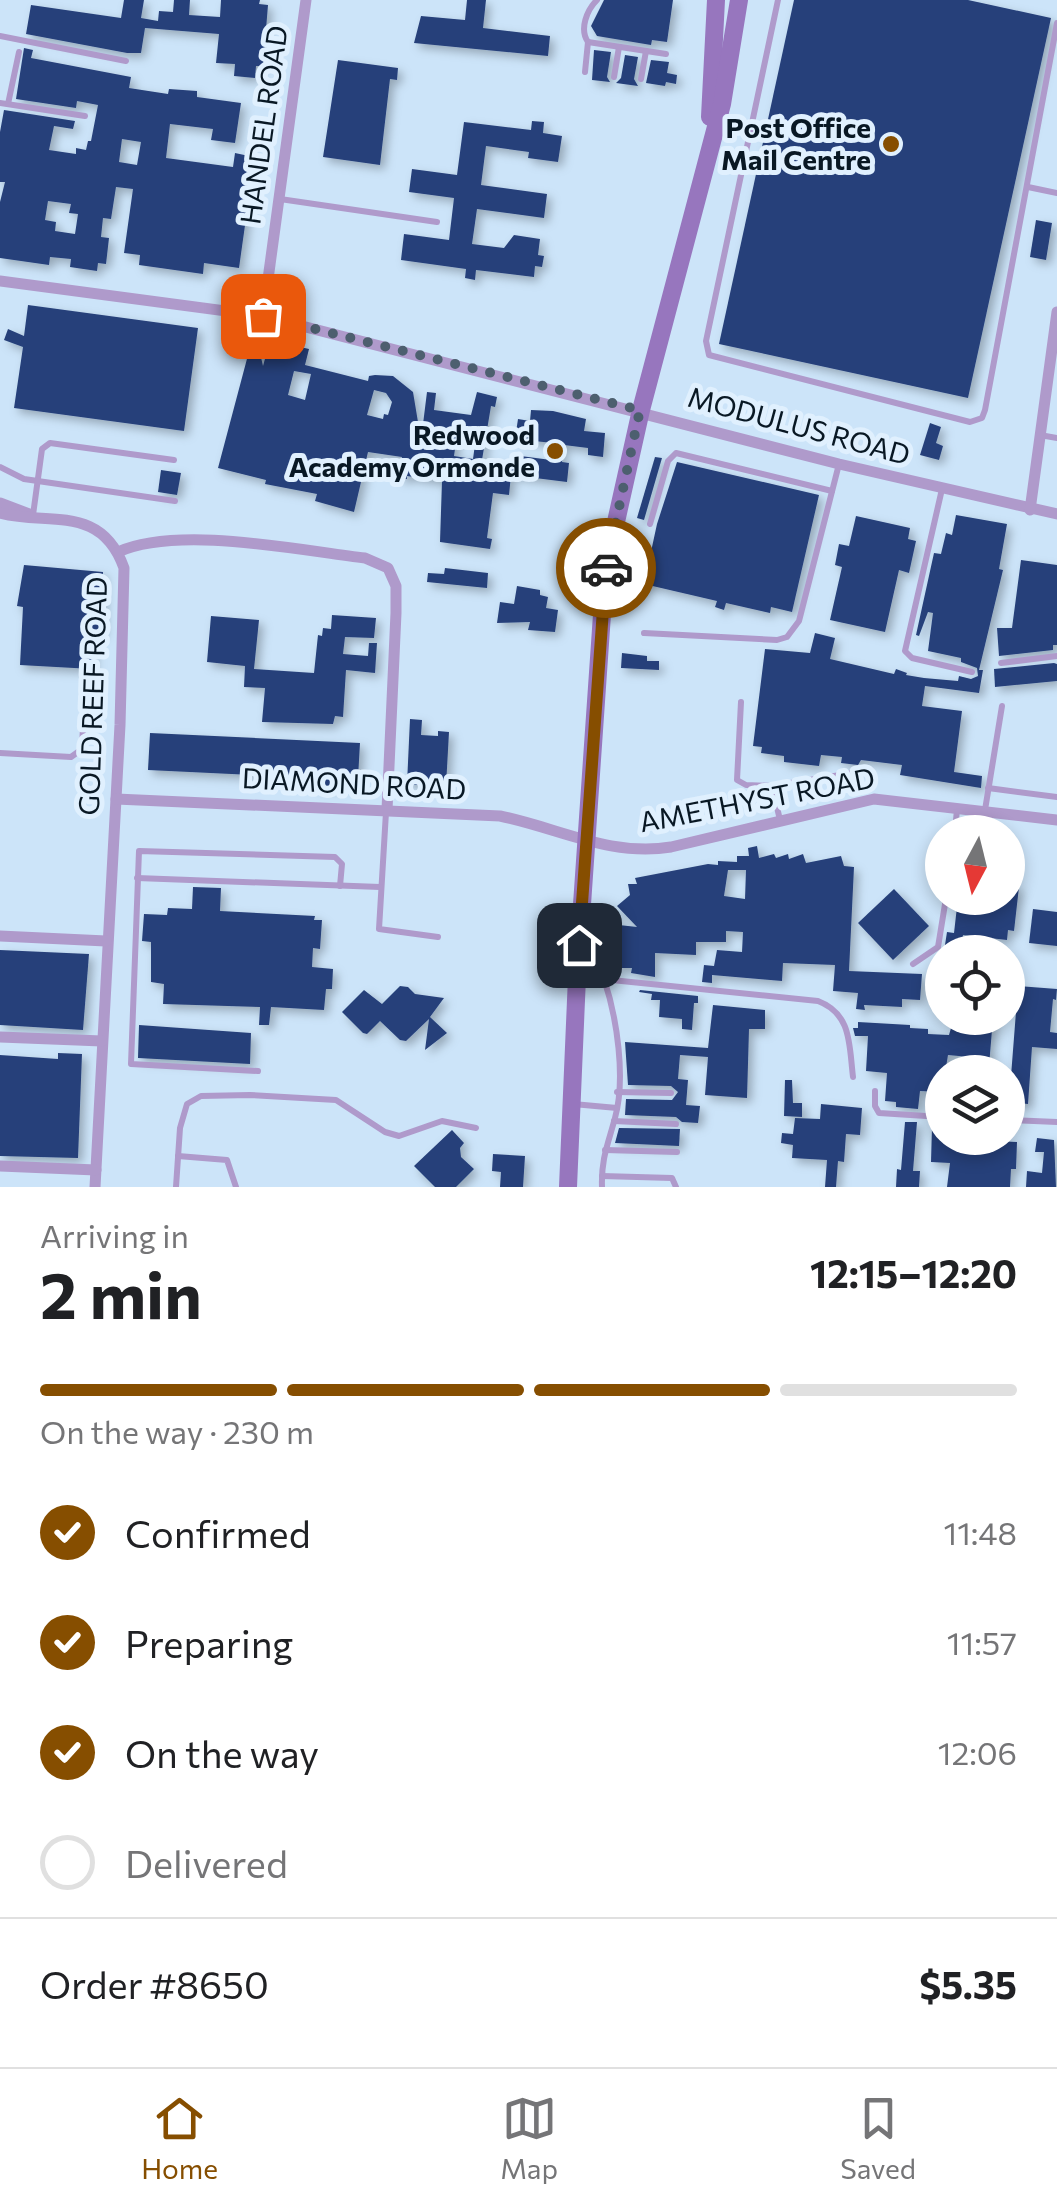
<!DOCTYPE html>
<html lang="en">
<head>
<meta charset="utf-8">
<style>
	:root { --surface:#fff; --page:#f2f2f2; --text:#202124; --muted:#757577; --line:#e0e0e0; --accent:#864e00 }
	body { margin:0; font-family:Commissioner,sans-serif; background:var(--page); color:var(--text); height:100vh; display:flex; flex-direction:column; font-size:38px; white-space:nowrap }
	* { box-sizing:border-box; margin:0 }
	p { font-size:32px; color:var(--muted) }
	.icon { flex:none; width:55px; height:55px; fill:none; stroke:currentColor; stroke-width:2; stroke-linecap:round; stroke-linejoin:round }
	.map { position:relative; height:1187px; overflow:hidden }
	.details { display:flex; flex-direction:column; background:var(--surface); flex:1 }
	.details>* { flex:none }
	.needle { width:65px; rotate:187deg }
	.tools { position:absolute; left:925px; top:815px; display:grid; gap:20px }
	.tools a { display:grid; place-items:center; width:100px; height:100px; border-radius:50%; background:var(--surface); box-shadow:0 5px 15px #0003; font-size:50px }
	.pin { position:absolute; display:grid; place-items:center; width:85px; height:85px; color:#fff; margin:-42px; border-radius:20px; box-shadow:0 5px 15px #0006 }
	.courier { position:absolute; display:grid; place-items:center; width:100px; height:100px; margin:-50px; border:8px solid #864e00; border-radius:50%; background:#fff; color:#222; box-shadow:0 2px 12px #0007 }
	.summary em { font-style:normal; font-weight:700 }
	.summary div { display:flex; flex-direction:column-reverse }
	.summary { display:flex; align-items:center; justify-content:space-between; height:170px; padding:0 40px }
	h1 { font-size:65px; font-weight:700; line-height:75px }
	.bar { display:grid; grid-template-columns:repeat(4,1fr); gap:15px 10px; align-content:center; height:120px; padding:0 40px }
	.bar i { height:12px; border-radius:8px; background:var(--line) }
	.bar .selected { background:var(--accent) }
	.bar p { grid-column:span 4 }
	.line { display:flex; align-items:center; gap:25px; padding:0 40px; border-top:2px solid var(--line) }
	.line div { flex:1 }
	ol { padding:0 40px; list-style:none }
	li { display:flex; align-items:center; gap:30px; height:110px }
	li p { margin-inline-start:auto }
	li .icon { padding:10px; border-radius:50%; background:var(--accent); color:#fff; stroke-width:4 }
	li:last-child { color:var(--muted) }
	li i { width:55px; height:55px; border:5px solid var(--line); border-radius:50% }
	.tab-bar { display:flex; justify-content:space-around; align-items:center; height:140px; border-top:2px solid var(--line); background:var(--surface); font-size:28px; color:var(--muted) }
	.tab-bar a { display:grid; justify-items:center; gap:5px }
	.tab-bar .selected { color:var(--accent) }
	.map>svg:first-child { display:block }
	.building { fill:#27407a; fill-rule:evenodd; filter:url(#shadow) }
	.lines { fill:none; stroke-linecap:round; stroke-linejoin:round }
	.lane { stroke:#af9acb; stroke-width:6 }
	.street { stroke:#af9acb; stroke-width:11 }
	.secondary { stroke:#9776be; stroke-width:18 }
	.done { stroke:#4d5f6f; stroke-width:10; stroke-dasharray:0 18 }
	.route { stroke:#864e00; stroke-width:12 }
	.poi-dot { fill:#864e00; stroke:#e0f0fe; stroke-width:4 }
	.labels { text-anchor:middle; stroke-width:10; stroke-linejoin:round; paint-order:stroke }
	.street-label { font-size:28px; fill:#091824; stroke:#e0f0fe }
	.poi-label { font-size:28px; font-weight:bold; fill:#091824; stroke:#e0f0fe; text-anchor:end }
</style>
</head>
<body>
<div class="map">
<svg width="1057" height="1187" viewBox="0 0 1057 1187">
	<defs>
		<filter id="shadow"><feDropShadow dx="4.5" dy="4.5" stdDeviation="5" flood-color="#0004"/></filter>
	</defs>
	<rect width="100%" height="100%" fill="#cce4f9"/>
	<g class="building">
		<polygon points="124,0 144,0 141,18 158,21 159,11 173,12 174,0 190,0 189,15 220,17 221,0 260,0 259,4 268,5 263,66 256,66 255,78 234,76 235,64 216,63 219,34 145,28 141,53 127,53 26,34 31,5 121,18"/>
		<polygon points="467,0 486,0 483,28 550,36 548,56 414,43 421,16 465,20"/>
		<polygon points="604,0 673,0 667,42 652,40 651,45 597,36 591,26"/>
		<polygon points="794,0 968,0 1051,18 968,398 719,344"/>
		<path d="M 24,48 L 33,50 L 31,58 L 131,77 L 129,88 L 168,94 L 169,89 L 197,91 L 197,97 L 241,103 L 235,143 L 211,140 L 213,129 L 170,124 L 166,158 L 233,167 L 235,153 L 249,156 L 242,204 L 248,204 L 239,268 L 204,263 L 203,274 L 139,265 L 140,255 L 124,253 L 133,189 L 116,187 L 111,219 L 103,218 L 101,237 L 109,238 L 106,264 L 98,263 L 97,271 L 70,267 L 71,259 L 50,257 L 49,265 L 0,258 L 0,202 L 5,182 L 0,182 L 0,132 L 4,110 L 75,121 L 73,129 L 54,126 L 49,150 L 76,154 L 76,148 L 86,150 L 88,141 L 91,141 L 98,105 L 77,101 L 76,108 L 16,99 ZM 122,139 L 141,142 L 137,165 L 119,162 ZM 48,201 L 71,204 L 69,213 L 78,214 L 75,234 L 55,231 L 56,222 L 45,220 Z"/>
		<polygon points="594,50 611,52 607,77 610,82 592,80"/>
		<polygon points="625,55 638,57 634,79 638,86 616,83 621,78"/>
		<polygon points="338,60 398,68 397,80 390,79 380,165 323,157"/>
		<polygon points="651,60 669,62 667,73 677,75 676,84 666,82 665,86 646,83"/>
		<polygon points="532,121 544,122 543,133 562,136 558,162 528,158 529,152 486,146 481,185 547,194 544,218 477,209 472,244 504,248 514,235 540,239 538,255 544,256 542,267 535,266 534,277 476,270 475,280 465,278 466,269 401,260 404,234 449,240 454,198 409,192 412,169 457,175 464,122 531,130"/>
		<polygon points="1036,220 1052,223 1046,260 1030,257"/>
		<polygon points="28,305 198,328 184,431 14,408 23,347 4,340 8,329 24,336"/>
		<path d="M 225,337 L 246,342 L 257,340 L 263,366 L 270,340 L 309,349 L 305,365 L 368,381 L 369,376 L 375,375 L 393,376 L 413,392 L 421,440 L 427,392 L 436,393 L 434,410 L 471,415 L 477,392 L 497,397 L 495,407 L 491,406 L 482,460 L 512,464 L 513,455 L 551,460 L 553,443 L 515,439 L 518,419 L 530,421 L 531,410 L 553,411 L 586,419 L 584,431 L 605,433 L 603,457 L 588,455 L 588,448 L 564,445 L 562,462 L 569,463 L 567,482 L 511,475 L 509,495 L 493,493 L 487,538 L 492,539 L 490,549 L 440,542 L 442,481 L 407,476 L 407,479 L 399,478 L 402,457 L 368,452 L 354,512 L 315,501 L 317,494 L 265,484 L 266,480 L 218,468 L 248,355 L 223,348 ZM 294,371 L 311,374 L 305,400 L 288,395 ZM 374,390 L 386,393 L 392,402 L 388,415 L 384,414 L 383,419 L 367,415 ZM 457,435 L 476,437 L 473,459 L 454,456 Z"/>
		<polygon points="930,423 941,427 936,443 943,446 939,460 920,455"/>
		<polygon points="655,457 662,458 644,520 637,518"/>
		<polygon points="677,462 819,495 792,612 771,607 770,613 726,603 724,610 715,607 717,601 644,584 657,524"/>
		<polygon points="161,470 181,473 177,495 158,492"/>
		<polygon points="956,515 1007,524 999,569 1003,570 979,670 983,670 979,693 925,686 922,706 962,711 954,772 982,776 981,788 900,775 902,765 861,760 858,765 841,763 842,757 821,755 819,766 784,762 784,756 761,753 762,747 753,746 765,649 810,653 815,633 835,638 830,659 894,674 896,669 907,673 906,675 924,678 958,681 959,676 971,679 978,676 977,668 961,662 961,658 928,651 933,613 928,612 919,636 916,635 934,553 941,554 946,533 952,535"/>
		<polygon points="856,516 910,528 908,539 916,541 909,573 899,570 885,632 830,620 842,567 835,565 839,544 849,546"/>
		<polygon points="1021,560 1057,565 1057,645 1053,645 1053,650 999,656 997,628 1012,628"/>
		<polygon points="24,565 103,572 102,634 93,634 92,669 20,665 23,607 17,606"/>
		<polygon points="445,568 488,573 487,588 427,582 428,573 444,574"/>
		<polygon points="517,586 540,590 540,595 548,597 546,608 558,610 555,632 528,630 530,622 497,623 500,602 514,604"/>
		<polygon points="332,615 376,618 374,638 345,637 343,654 368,656 369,643 377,643 375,673 346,670 343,717 335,716 333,724 262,722 265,688 244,687 245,666 207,662 211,616 259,620 254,669 314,673 318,635 322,636 323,628 331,629"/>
		<polygon points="622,653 647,656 647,661 659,661 659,670 621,668"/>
		<polygon points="1054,663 1057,664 1057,681 995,687 994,669"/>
		<polygon points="410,719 422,720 421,735 438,736 438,731 449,732 446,786 407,784"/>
		<polygon points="150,733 360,743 358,778 353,778 352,784 340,783 339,787 315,786 315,778 148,770"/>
		<path d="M 757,846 L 759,858 L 774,854 L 776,858 L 788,854 L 789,859 L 803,854 L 806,863 L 841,856 L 844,866 L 854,867 L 849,971 L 922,974 L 920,1000 L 902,999 L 902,1007 L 864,1005 L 865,1010 L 856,1009 L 858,993 L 833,991 L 835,965 L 783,963 L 782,981 L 712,975 L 712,983 L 702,982 L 704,965 L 714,966 L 717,950 L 742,952 L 743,932 L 726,931 L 726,942 L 696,942 L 696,955 L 655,953 L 655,977 L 631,973 L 632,968 L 618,968 L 619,925 L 637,927 L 617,906 L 630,895 L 628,884 L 637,884 L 635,878 L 708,864 L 718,865 L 718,861 L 737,862 L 737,856 L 749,856 L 748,848 ZM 728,870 L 746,870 L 745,899 L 724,896 Z"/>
		<polygon points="1008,886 1019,887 1014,931 1008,930 1007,940 963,935 961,952 951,952 952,946 945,945 947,932 954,933 958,898 1008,898"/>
		<polygon points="193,887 221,888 220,911 315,916 314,920 322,920 320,949 313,948 312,967 333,969 332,989 326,989 324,1010 271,1007 269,1025 259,1025 260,1007 163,1004 164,984 151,982 151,942 142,941 144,914 167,915 168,908 192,909"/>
		<polygon points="894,889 929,926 893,960 858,923"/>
		<polygon points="1033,909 1057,912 1057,946 1029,943"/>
		<polygon points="0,950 89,954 83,1030 0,1025"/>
		<polygon points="400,986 408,987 415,994 444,998 430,1017 447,1033 425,1050 429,1019 406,1041 400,1040 380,1021 367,1034 363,1033 342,1012 364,990 382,1004"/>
		<polygon points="1018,986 1057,989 1056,1000 1053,999 1050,1032 1057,1033 1057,1049 1032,1047 1028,1104 1009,1102"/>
		<polygon points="640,990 698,996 698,1003 694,1003 692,1030 682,1029 682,1019 659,1017 660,1000 651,1000 652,994 639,992"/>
		<polygon points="713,1005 765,1010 765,1029 749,1029 747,1098 705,1095 708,1057 680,1055 678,1079 688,1080 686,1105 700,1106 698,1123 682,1122 676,1117 625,1115 626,1099 672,1100 678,1092 671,1086 628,1085 625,1042 708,1048"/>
		<polygon points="983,1018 993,1018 989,1066 980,1065 981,1058 948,1055 942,1092 920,1091 918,1109 896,1107 896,1102 885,1101 887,1073 866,1071 868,1036 855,1036 853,1028 858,1028 858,1022 910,1025 910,1028 928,1029 928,1034 949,1035 951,1028 982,1031"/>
		<polygon points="139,1025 251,1033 250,1064 138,1058"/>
		<polygon points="58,1053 82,1054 78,1158 0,1156 0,1055 58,1059"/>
		<polygon points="785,1080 792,1080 793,1103 802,1103 802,1117 784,1116"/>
		<polygon points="821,1104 862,1108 860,1135 846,1134 844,1162 838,1161 836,1187 825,1187 827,1160 792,1158 793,1145 781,1143 782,1133 793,1134 795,1118 820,1119"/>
		<polygon points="905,1122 917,1122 913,1171 920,1171 919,1187 896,1187 897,1169 901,1170"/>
		<polygon points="932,1127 942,1127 942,1139 1017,1142 1016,1169 1011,1169 1010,1187 947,1187 950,1163 931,1162"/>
		<polygon points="619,1128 680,1129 679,1146 615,1143"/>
		<polygon points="452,1130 464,1143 460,1148 461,1157 474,1169 456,1187 435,1187 414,1166"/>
		<polygon points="1037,1138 1054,1140 1056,1187 1026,1187 1027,1171 1042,1173 1044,1152 1035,1152"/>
		<polygon points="493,1154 525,1156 523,1187 500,1187 501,1172 492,1171"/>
	</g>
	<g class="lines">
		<g class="lane">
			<path d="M 597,0 C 587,10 579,29 588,42 L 666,54"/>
			<polyline points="778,0 706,341 709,355 970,422 982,418 985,410 1057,23"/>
			<polyline points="0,36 126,61"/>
			<polyline points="585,72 588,42"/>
			<polyline points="614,77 619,47"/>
			<polyline points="641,79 646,51"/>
			<polyline points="0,103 85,116"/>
			<polyline points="8,104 19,52"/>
			<polyline points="1028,187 1057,193"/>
			<polyline points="280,199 437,222"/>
			<polyline points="1040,435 1057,438"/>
			<polyline points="0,467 24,479 175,501"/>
			<polyline points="942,489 905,651 912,658 972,672"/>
			<polyline points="33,515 42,449 50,443 174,460"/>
			<polyline points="650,524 668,461 676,453 832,491"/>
			<polyline points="644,633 777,640 787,637 799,621 839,464"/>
			<polyline points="1001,663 1057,656"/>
			<polyline points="741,702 737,780 746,785 772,786 780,820"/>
			<polyline points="0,753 71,757 82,749 85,682"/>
			<polyline points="772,786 871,770"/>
			<polyline points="988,788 1057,797"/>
			<polyline points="985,810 1002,706"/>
			<polyline points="386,812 379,929 438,937"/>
			<polyline points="955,832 957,809"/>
			<polyline points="137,878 380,887"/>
			<polyline points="913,964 938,947 946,898"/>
			<path d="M 582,977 L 818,1001 C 852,1014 849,1045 853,1077"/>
			<polyline points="258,1071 131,1064 139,851 335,857 342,864 340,886"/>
			<polyline points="875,1091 875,1106 879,1113 942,1117"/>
			<polyline points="617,1092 671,1093"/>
			<polyline points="573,1104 617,1108"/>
			<polyline points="1008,1120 1057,1122"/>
			<polyline points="614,1121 676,1124"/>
			<polyline points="605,1150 677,1152"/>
			<polyline points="178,1156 227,1160 236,1187"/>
			<polyline points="602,1176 672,1178 676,1187"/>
			<polyline points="176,1187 180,1128 187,1104 201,1096 250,1095 336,1100 385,1132 399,1136 442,1121 476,1128"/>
			<path d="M 602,1187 C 601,1159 608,1144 615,1118 C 626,1078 617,1018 604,979"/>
		</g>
		<g class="street">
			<polyline points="0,281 263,316 839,464 1057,514"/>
			<polyline points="263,316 306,0"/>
			<polyline points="0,503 29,514"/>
			<polyline points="1030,510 1057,312"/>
			<path d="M 0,513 C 47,526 101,503 124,568 L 120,725 L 95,1187"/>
			<path d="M 118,552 C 178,525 297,550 365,558 L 388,568 L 396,586 L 396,613 L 387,810"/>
			<path d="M 116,799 L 500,816 C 559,828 610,857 671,847 L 874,799 L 1057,820"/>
			<polyline points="0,936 106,941"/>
			<polyline points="0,1037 102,1041"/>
			<polyline points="0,1166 96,1170"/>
		</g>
		<g class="secondary">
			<polyline points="710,117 716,0"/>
			<polyline points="568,1187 577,977 605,571 641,410 722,104 739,0"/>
		</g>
	</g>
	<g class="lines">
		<polyline class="done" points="263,316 640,410 606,568"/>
		<polyline class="route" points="579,945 606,568"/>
	</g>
	<g class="poi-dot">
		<circle cx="891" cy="144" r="10"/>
		<circle cx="555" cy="451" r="10"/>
	</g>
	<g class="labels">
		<g class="street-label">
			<text transform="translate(264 125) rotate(-82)" y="10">HANDEL ROAD</text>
			<text transform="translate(799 426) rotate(15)" y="10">MODULUS ROAD</text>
			<text transform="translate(93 696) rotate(-88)" y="10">GOLD REEF ROAD</text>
			<text transform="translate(354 784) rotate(3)" y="10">DIAMOND ROAD</text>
			<text transform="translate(757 800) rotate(-11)" y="10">AMETHYST ROAD</text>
		</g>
		<g class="poi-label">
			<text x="871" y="138">Post Office<tspan x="871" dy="32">Mail Centre</tspan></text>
			<text x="535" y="445">Redwood<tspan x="535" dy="32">Academy Ormonde</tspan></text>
		</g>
	</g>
</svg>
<div class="tools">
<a><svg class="needle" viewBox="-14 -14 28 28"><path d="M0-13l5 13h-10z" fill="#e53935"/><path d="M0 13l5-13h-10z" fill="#757577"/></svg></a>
<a><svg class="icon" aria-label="locate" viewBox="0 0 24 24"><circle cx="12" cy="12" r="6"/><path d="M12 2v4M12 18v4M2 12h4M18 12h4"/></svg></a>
<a><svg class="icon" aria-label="layers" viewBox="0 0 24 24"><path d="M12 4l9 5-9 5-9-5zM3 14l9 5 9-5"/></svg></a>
</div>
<div class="pin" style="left:263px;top:316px;background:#ea580c"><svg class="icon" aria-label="bag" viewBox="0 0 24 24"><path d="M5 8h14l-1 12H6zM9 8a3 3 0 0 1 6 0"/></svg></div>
<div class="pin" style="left:579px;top:945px;background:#1f2937"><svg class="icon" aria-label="home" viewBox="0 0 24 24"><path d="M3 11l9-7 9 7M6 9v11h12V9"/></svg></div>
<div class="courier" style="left:606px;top:568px"><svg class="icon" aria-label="car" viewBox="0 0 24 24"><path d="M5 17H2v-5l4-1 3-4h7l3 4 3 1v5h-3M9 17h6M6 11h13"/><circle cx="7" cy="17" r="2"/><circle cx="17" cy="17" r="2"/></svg></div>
</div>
<section class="details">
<div class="summary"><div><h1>2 min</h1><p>Arriving in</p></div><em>12:15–12:20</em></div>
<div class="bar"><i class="selected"></i><i class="selected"></i><i class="selected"></i><i></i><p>On the way · 230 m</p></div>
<ol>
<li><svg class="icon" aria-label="check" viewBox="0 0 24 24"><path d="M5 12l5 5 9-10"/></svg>Confirmed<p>11:48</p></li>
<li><svg class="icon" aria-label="check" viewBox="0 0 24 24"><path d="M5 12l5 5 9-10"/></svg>Preparing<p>11:57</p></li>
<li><svg class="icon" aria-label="check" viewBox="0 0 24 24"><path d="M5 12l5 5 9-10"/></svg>On the way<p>12:06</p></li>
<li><i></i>Delivered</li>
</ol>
<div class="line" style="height:130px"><div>Order #8650</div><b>$5.35</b></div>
</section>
<nav class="tab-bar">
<a class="selected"><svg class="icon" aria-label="home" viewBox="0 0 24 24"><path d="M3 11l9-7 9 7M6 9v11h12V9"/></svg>Home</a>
<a><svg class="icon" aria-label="map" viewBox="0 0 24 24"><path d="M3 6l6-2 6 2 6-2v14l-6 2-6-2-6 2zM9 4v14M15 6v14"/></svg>Map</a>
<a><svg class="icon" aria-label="saved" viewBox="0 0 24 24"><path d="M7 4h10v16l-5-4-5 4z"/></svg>Saved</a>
</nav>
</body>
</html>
